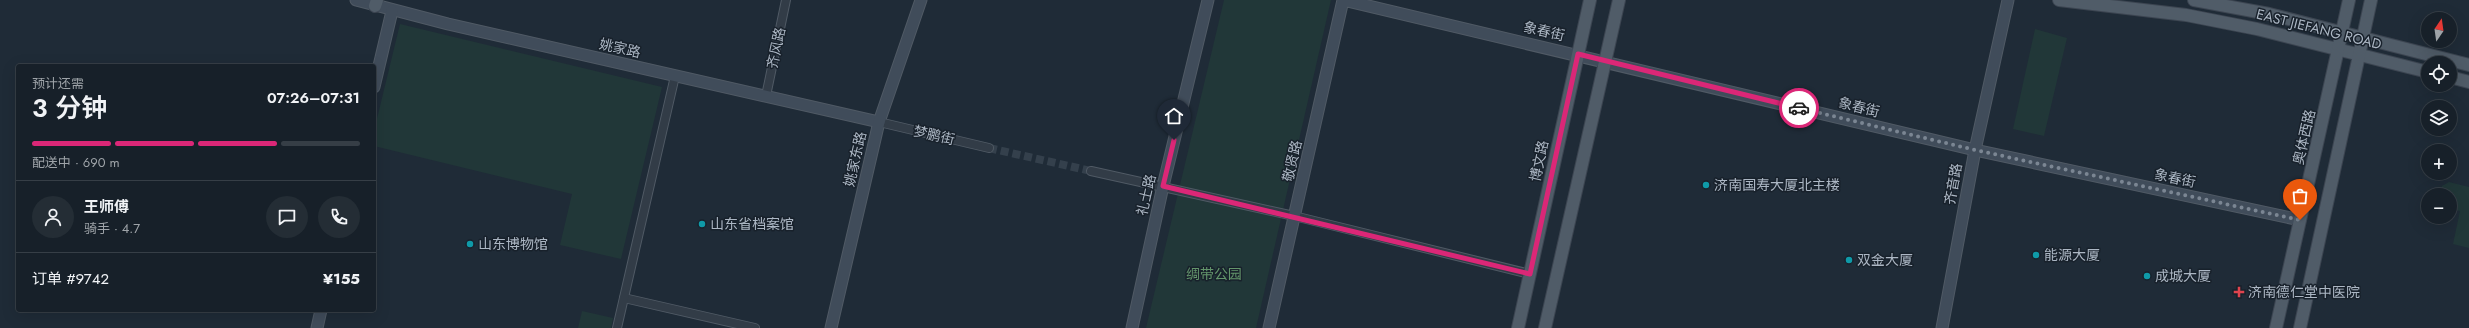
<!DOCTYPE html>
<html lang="zh">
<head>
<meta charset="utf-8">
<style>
	:root { --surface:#172029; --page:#242d35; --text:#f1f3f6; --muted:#9ea3a8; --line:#363e46; --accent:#db2777 }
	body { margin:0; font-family:Jost,"Noto Sans SC",sans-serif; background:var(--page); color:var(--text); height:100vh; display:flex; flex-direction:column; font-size:15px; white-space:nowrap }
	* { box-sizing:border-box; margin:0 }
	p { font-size:13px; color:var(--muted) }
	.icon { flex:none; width:22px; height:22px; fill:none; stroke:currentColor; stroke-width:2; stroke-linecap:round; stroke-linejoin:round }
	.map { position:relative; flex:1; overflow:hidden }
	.panel { position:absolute; left:16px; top:64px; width:360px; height:248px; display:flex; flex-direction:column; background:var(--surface); border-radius:4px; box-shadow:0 4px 16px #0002,0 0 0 1px var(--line) }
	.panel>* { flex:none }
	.needle { width:26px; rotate:13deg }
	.buttons { position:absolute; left:2421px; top:12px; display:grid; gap:8px }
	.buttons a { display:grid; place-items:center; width:36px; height:36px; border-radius:50%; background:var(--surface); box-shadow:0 4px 16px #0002,0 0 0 1px var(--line); font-size:20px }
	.pin { position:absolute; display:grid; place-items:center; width:34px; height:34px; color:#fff; margin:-41px -17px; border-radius:50% 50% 50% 0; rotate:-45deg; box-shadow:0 0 4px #0007 }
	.pin .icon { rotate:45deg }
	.courier { position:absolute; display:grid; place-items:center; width:40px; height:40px; margin:-20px; border:3px solid #db2777; border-radius:50%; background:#fff; color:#222; box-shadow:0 1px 5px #0007 }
	.overview em { font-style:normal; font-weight:600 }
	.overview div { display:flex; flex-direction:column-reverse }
	.overview { display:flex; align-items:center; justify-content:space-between; height:68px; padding:0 16px }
	h1 { font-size:26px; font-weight:600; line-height:30px }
	.bar { display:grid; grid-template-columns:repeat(4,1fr); gap:6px 4px; align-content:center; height:48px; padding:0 16px }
	.bar i { height:5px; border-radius:3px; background:var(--line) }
	.bar .on { background:var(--accent) }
	.bar p { grid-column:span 4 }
	.line { display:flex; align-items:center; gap:10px; padding:0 16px; border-top:1px solid var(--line) }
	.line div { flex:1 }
	.round { display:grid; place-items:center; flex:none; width:42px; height:42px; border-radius:21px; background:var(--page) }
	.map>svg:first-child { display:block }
	.green { fill:#213738 }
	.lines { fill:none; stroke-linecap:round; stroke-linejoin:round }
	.street-tunnel { stroke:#34404c; stroke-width:8; stroke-dasharray:8 4; stroke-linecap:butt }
	.street-casing { stroke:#505a65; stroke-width:10 }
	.secondary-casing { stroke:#505a65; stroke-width:13 }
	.primary-casing { stroke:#3c4551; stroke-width:14 }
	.street { stroke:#323c47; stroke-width:8 }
	.secondary { stroke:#404c5a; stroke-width:11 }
	.primary { stroke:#505c68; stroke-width:12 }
	.done { stroke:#7b8693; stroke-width:4; stroke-dasharray:0 7.2 }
	.route { stroke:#db2777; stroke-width:5 }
	.culture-dot { fill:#0f9aa8; stroke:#18212b; stroke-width:1.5 }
	.health-dot { fill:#e0444e; stroke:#18212b; stroke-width:1.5 }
	.labels { text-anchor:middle; stroke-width:3; stroke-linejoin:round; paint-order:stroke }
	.street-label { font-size:14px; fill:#acb7c4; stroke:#18212b }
	.poi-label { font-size:14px; fill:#acb7c4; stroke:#18212b; text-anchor:start }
	.park-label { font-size:14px; fill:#63956b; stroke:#18212b }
</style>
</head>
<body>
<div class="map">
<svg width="2469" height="328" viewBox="0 0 2469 328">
	<rect width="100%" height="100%" fill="#1f2b37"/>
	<g class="green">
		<polygon points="1224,0 1331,0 1256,328 1146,328"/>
		<polygon points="400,24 662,87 621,259 560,245 572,194 374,146 374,131"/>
		<polygon points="2035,29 2067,38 2044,136 2013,129"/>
		<polygon points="2449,182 2469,187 2469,248 2453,244 2460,211 2450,209 2450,195 2439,195 2442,186"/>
		<polygon points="582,311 613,318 611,328 578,328"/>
	</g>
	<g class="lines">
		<polyline class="street-tunnel" points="989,148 1091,171"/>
		<g class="street-casing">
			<g id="street">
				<polyline points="766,96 786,0"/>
				<polyline points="879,122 989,148"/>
				<polyline points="1091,171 1294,216 1530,274"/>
				<polyline points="624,298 755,328"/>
				<polyline points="617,328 675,76"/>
			</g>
		</g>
		<g class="secondary-casing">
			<g id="secondary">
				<polyline points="356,0 448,24 879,122"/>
				<polyline points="374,87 392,11"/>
				<polyline points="317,328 321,310"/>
				<polyline points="831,328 879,122 921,0"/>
				<polyline points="1132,328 1163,186 1208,0"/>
				<polyline points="1269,328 1343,0 1975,150 2300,220"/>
				<polyline points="1942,328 1975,150 2008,0"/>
			</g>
		</g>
		<g class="primary-casing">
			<g id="primary">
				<polyline points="2059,0 2186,15 2257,29 2428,72"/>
				<polyline points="2194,0 2269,14 2469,65"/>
				<polyline points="375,6 377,0"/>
				<polyline points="2450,77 2469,82"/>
				<polyline points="1518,328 1590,0"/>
				<polyline points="1545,328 1619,0"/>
				<polyline points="2276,328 2349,0"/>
				<polyline points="2300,328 2371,0"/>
			</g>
		</g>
		<use href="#street" class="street"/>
		<use href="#secondary" class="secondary"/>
		<use href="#primary" class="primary"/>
	</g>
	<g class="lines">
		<polyline class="done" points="1799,108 1975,150 2300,220"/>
		<polyline class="route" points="1174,140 1163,186 1530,274 1578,54 1799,108"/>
	</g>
	<g class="culture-dot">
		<circle cx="1706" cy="185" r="4"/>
		<circle cx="702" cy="224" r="4"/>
		<circle cx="470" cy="244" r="4"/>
		<circle cx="2036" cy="255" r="4"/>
		<circle cx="1849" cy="260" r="4"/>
		<circle cx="2147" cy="276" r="4"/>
	</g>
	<path class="health-dot" d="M2237 286h4v4h4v4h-4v4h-4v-4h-4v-4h4z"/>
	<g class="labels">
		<g class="street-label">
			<text transform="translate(2319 29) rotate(14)" y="5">EAST JIEFANG ROAD</text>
			<text transform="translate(1544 31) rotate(13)" y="5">象春街</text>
			<text transform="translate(620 48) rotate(13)" y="5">姚家路</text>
			<text transform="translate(776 48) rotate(-78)" y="5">齐风路</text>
			<text transform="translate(1859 107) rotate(14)" y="5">象春街</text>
			<text transform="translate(934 135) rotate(13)" y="5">梦鹏街</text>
			<text transform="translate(2304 137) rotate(-77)" y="5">奥体西路</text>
			<text transform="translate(855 159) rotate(-77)" y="5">姚家东路</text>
			<text transform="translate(1292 161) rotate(-77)" y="5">敬贤路</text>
			<text transform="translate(1539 161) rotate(-78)" y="5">博文路</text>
			<text transform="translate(2175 178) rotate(12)" y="5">象春街</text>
			<text transform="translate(1953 184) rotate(-80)" y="5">齐音路</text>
			<text transform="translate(1146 195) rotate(-77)" y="5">礼士路</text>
		</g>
		<g class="poi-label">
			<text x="1714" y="190">济南国寿大厦北主楼</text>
			<text x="710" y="229">山东省档案馆</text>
			<text x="478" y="249">山东博物馆</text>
			<text x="2044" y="260">能源大厦</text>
			<text x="1857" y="265">双金大厦</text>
			<text x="2155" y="281">成城大厦</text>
			<text x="2248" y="297">济南德仁堂中医院</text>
		</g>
		<g class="park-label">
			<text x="1214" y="279">绸带公园</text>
		</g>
	</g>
</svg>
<div class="buttons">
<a><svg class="needle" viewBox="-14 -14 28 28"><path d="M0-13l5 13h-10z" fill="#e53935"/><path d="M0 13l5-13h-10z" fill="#9ea3a8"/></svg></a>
<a><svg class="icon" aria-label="locate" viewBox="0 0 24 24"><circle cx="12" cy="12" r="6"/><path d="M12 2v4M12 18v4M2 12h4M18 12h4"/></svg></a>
<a><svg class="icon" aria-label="layers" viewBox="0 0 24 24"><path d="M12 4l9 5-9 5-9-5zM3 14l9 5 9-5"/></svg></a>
<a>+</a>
<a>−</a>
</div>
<div class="pin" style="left:2300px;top:220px;background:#ea580c"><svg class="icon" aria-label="bag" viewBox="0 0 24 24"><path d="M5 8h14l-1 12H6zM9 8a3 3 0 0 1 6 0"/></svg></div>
<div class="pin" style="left:1174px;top:140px;background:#1f2937"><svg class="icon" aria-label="home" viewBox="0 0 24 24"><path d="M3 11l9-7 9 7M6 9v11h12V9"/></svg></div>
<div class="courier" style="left:1799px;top:108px"><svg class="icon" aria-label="car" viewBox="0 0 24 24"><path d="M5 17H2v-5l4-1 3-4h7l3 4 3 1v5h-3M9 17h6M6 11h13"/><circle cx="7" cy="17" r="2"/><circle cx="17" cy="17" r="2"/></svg></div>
<section class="panel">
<div class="overview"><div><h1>3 分钟</h1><p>预计还需</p></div><em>07:26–07:31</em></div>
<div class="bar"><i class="on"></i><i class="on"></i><i class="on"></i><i></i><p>配送中 · 690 m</p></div>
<div class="line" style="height:72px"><a class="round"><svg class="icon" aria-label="person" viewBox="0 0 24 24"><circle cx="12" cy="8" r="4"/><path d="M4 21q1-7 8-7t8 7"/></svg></a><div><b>王师傅</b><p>骑手 · 4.7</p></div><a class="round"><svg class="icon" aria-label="chat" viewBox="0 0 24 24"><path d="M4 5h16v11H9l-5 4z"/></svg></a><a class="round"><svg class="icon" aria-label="phone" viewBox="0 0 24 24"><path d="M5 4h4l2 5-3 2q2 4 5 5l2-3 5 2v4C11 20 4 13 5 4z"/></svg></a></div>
<div class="line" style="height:52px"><div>订单 #9742</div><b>¥155</b></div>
</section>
</div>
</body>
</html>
